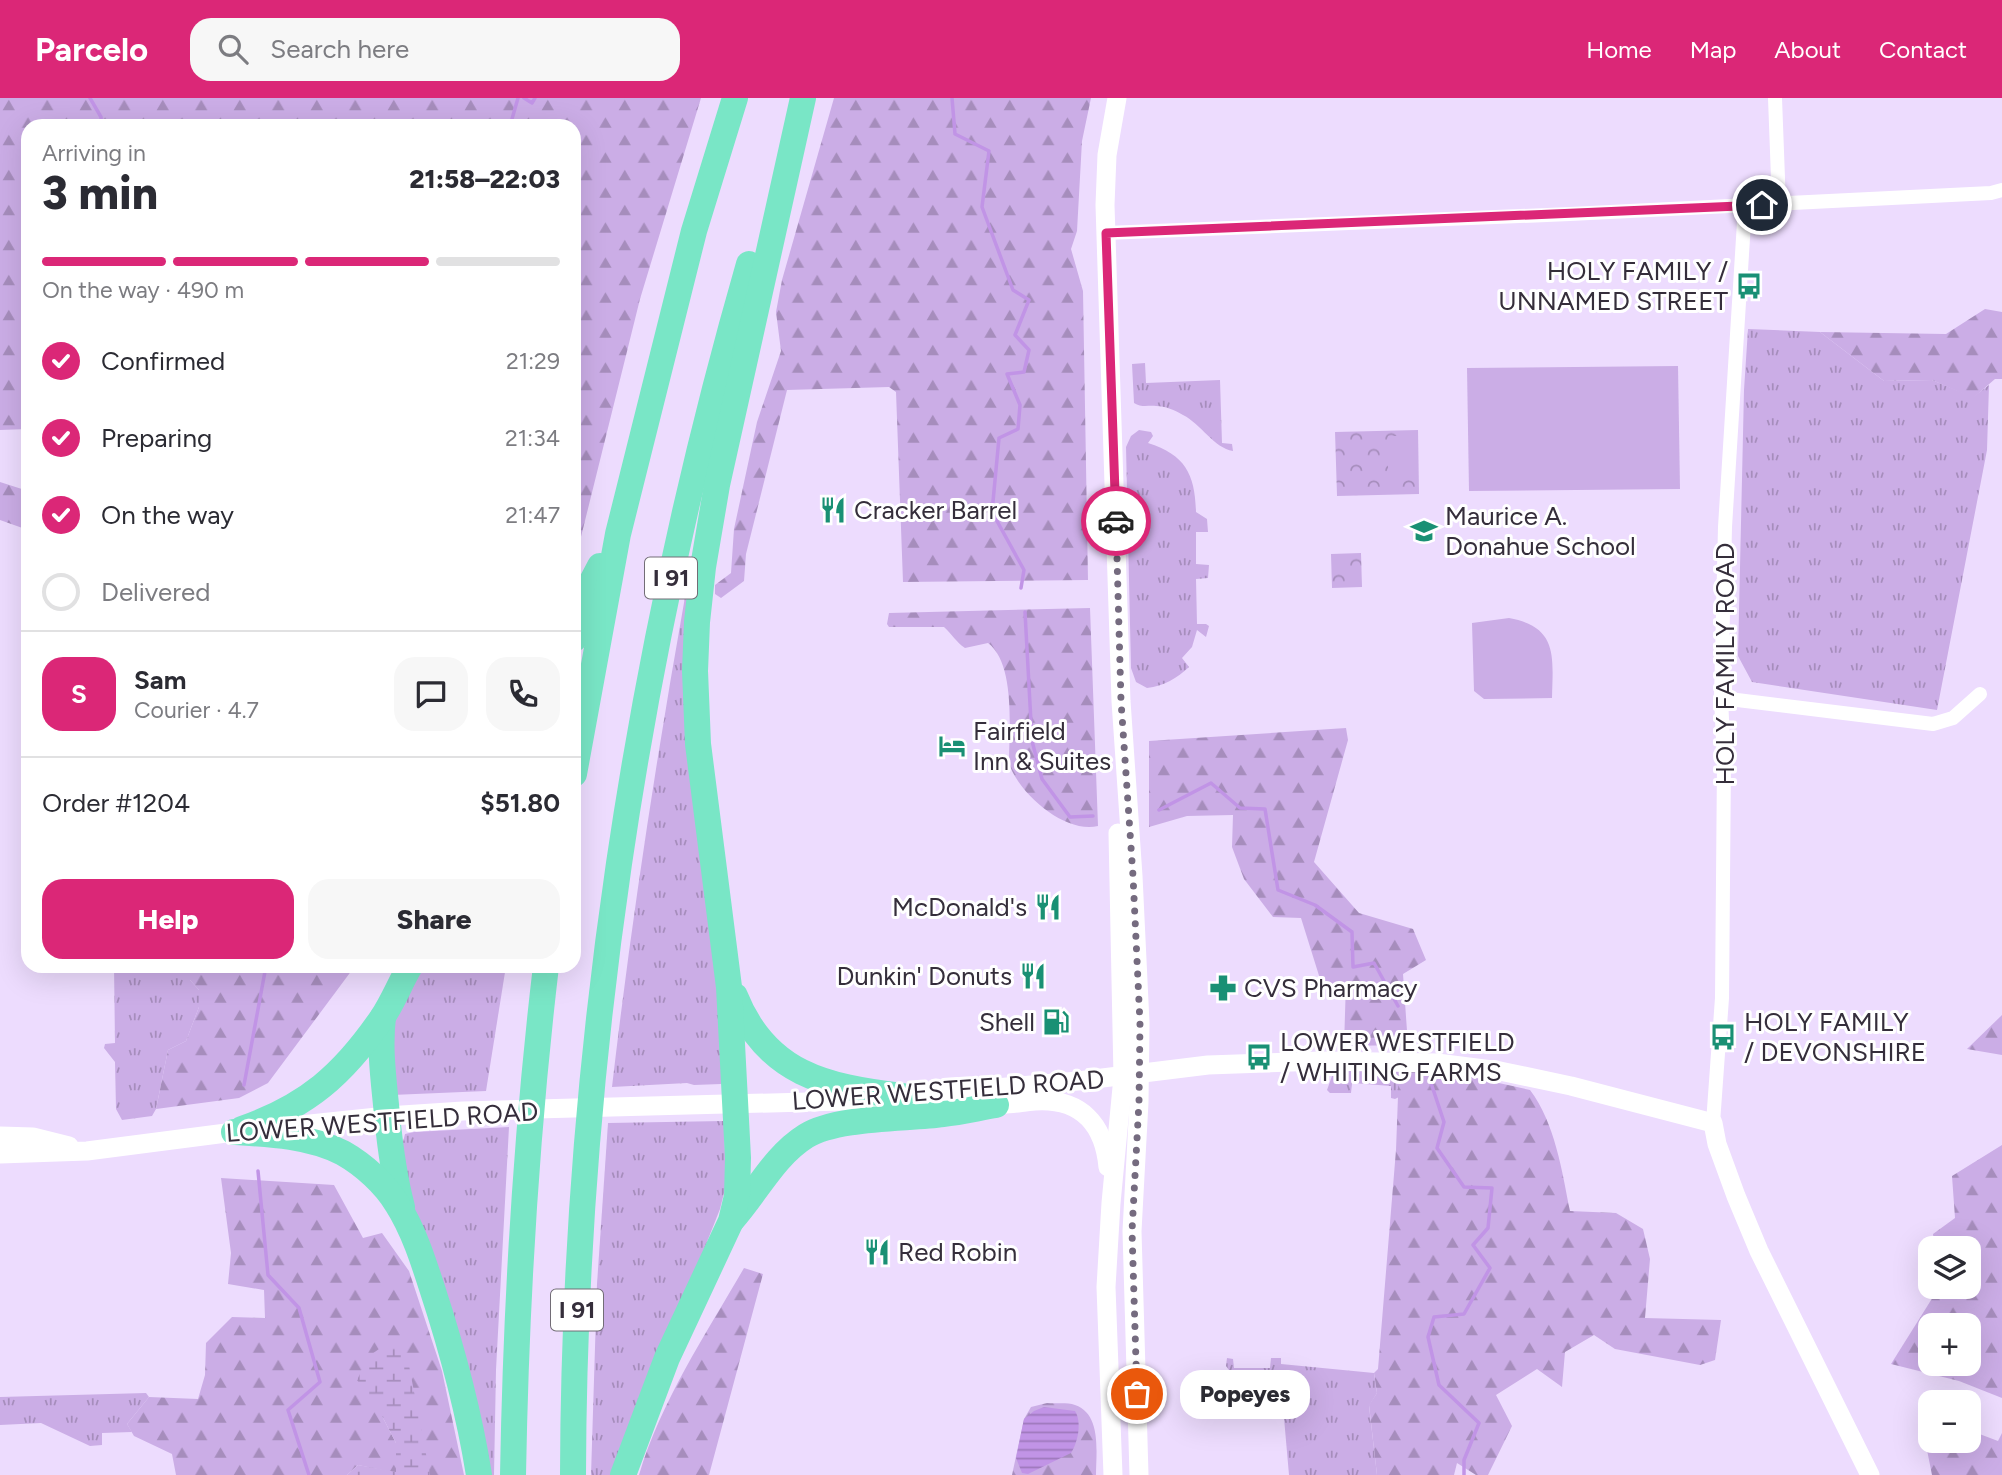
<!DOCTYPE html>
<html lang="en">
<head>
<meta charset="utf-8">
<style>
	:root { --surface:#fff; --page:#f7f7f7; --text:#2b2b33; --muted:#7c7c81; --line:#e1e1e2; --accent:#db2777 }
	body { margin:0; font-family:Figtree,sans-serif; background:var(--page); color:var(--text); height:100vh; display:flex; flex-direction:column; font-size:26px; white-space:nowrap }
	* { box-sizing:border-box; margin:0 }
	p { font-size:23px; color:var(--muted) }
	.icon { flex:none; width:38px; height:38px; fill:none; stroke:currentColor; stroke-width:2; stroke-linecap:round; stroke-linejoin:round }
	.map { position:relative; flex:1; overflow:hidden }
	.details { position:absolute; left:21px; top:21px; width:560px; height:854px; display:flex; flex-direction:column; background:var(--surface); border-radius:21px; box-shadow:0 7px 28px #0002 }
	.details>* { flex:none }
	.tools { position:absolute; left:1918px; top:1138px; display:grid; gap:14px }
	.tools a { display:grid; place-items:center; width:63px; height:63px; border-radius:14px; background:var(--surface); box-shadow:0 7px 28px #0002; font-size:35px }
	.pin { position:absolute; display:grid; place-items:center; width:60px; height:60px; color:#fff; margin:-30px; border:4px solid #fff; border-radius:50%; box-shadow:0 2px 7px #0007 }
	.courier { position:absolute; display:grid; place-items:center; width:70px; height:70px; margin:-35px; border:5px solid #db2777; border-radius:50%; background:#fff; color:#222; box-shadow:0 2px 9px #0007 }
	.bubble { position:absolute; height:49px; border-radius:21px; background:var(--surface); box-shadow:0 7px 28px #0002; font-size:23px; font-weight:800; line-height:49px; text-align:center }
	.overview em { font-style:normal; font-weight:800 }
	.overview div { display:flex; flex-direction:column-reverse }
	.overview { display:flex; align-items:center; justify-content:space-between; height:119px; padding:0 21px }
	h1 { font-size:46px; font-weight:800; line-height:52px }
	.bar { display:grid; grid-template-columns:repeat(4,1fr); gap:10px 7px; align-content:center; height:84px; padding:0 21px }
	.bar i { height:9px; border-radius:5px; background:var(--line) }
	.bar .active { background:var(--accent) }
	.bar p { grid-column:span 4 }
	.line { display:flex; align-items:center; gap:18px; padding:0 21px; border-top:2px solid var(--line) }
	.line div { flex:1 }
	.round { display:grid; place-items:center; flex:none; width:74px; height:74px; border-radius:21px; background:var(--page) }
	ol { padding:0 21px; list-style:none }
	li { display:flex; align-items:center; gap:21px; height:77px }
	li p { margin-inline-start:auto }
	li .icon { padding:7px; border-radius:50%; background:var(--accent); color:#fff; stroke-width:4 }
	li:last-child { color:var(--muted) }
	li i { width:38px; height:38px; border:4px solid var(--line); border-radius:50% }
	.action { display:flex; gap:14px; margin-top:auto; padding:14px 21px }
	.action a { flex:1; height:80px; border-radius:21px; background:var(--accent); color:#fff; font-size:28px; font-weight:800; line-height:80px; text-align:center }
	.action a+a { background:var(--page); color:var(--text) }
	header { display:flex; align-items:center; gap:42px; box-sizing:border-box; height:98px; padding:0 35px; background:var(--accent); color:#fff }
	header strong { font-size:33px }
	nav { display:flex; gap:38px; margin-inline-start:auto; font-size:24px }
	.search { width:490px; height:63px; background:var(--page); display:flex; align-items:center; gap:18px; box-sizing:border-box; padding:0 24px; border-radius:21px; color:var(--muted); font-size:26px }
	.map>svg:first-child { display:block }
	.grass { fill:url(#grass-tufts) }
	.forest { fill:url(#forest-firs); fill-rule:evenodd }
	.wetland { fill:url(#wetland-marsh) }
	.park { fill:url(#park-crowns) }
	.garden { fill:#cbade6 }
	.water { fill:url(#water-rules) }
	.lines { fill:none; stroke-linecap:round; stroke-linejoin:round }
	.stream { stroke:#c194e6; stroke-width:3.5 }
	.street { stroke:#fff; stroke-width:14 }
	.secondary { stroke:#fff; stroke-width:19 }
	.highway { stroke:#79e6c6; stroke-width:26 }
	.done { stroke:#756b7f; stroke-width:7; stroke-dasharray:0 12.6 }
	.route { stroke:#db2777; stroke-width:9 }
	.labels { text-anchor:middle; stroke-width:6; stroke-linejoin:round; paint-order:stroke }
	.shield { fill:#fff; stroke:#726d76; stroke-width:2 }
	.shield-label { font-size:24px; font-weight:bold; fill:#352e3b }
	.poi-label { font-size:26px; fill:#352e3b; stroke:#fff; text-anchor:start }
	.street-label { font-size:26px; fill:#352e3b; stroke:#fff }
</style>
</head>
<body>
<header>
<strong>Parcelo</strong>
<div class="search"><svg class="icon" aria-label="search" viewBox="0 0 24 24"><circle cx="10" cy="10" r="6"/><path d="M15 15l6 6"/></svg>Search here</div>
<nav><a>Home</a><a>Map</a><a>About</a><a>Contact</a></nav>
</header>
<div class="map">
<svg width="2002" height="1377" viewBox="0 0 2002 1377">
	<defs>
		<pattern id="grass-tufts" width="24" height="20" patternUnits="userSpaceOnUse" patternTransform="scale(1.75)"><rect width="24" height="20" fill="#cbade6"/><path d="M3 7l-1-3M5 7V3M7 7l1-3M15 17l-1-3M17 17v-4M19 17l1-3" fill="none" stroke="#a68dbc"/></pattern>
		<pattern id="forest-firs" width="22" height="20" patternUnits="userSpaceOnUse" patternTransform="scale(1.75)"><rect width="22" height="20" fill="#cbade6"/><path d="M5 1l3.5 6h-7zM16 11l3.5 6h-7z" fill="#a68dbc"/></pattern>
		<pattern id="wetland-marsh" width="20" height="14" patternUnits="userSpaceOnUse" patternTransform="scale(1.75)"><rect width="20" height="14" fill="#cbade6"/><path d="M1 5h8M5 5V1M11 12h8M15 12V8" fill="none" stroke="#a68dbc"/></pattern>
		<pattern id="park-crowns" width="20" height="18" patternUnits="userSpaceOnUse" patternTransform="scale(1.75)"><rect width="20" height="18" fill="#cbade6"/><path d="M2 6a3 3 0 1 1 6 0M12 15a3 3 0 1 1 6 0" fill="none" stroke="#a68dbc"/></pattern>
		<pattern id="water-rules" width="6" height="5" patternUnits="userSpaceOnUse" patternTransform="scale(1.75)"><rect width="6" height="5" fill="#c194e6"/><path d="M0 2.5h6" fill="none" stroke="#9e79bc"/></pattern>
	</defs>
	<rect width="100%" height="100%" fill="#eddcfe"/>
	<g class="grass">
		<polygon points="1748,231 1820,234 1884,283 1932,282 1973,299 1989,287 1987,352 1937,612 1752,584 1738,558 1744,292"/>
		<path d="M 1145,265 L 1146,285 L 1220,282 L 1222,345 L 1232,346 L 1233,353 C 1214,350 1201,326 1183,317 C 1175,312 1165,308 1156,308 C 1148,307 1142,310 1134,305 L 1132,266 Z"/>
		<path d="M 1139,332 L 1151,334 L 1153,338 L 1148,345 C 1186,357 1195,377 1196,414 L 1207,421 L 1208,434 L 1196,434 L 1196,466 L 1209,467 L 1208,480 L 1196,481 L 1197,526 L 1206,526 L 1209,528 L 1206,539 L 1197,532 L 1192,549 L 1182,560 L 1189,569 C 1177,580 1164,588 1147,590 L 1136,584 L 1131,570 L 1126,349 L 1131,338 Z"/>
		<path d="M 691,476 L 724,905 L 721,986 L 694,987 L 687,985 L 612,989 C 631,825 656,662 685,499 Z"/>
		<polygon points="114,868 190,868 190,882 199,892 199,909 186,943 168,952 156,1011 152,1018 122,1022 116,1011 115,964 104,950 105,946 115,945"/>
		<polygon points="417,868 506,868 486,993 392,997 391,929"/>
		<polygon points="1399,971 1399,999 1395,1001 1391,1000 1391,988 1352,985 1351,995 1330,995 1327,992 1332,978 1343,972"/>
		<polygon points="724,1023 726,1087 720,1111 615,1377 591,1377 597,1186 608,1025"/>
		<polygon points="509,1029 496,1272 494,1377 484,1377 404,1087 402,1048 405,1036 414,1034"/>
		<path d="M 1227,1260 L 1233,1261 L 1234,1270 L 1270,1270 L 1271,1260 L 1281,1260 L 1281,1266 L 1374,1275 L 1377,1295 L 1369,1308 L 1377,1377 L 1289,1377 L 1282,1297 C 1267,1270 1255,1277 1229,1272 L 1226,1268 Z"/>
		<polygon points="146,1295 149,1299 127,1326 132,1334 102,1335 102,1347 90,1348 41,1325 0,1327 0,1299"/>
	</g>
	<g class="forest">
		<polygon points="0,0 701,0 640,201 574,467 574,28 28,28 28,331 0,332"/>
		<polygon points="834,0 1091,0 1082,43 1077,133 1071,151 1083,193 1088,482 903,484 896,294 889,289 787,292 746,456 744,483 721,500 715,496 715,487 731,475 734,431 757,324 781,253 776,214 782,182"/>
		<polygon points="1985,211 2002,214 2002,281 1995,281 1973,300 1932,282 1884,283 1820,234 1946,236"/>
		<polygon points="0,384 28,393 28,432 0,422"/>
		<path d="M 1090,510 L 1098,728 C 1065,736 1018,695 1009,665 C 1009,634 1016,566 988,545 L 965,550 C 956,544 952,536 944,529 L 889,529 L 887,526 L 889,515 Z"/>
		<polygon points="1346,630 1348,642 1314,764 1359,815 1413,831 1426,862 1403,876 1408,947 1344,948 1346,884 1327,889 1321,884 1301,820 1273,819 1244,781 1232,749 1233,717 1187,718 1149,729 1149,643"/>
		<polygon points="190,868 355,868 268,985 239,1000 156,1011 168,952 186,943 199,909 199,892 190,882"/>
		<polygon points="2002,917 2002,957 1967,951"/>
		<path d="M 1399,971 L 1440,972 L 1530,992 C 1555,1025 1562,1073 1570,1113 L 1616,1115 L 1643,1131 L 1650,1161 L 1645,1220 L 1721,1222 L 1715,1262 L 1700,1267 L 1615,1251 L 1594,1237 L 1565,1254 L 1562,1289 L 1537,1271 L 1496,1297 L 1512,1328 L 1488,1377 L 1476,1377 L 1457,1365 L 1454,1377 L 1377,1377 L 1369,1307 L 1377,1295 L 1374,1275 L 1378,1271 L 1396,1052 Z"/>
		<path d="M 2002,1047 L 2002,1300 L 1959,1283 L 1891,1266 L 1938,1191 L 1967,1197 L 1979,1184 L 1969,1179 L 1969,1150 L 1935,1150 L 1933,1136 L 1955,1120 L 1952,1078 ZM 1930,1227 L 1969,1227 L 1969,1265 L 1930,1265 Z"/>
		<polygon points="221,1080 334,1087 363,1140 382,1135 409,1173 442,1273 464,1377 429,1377 382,1318 396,1345 396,1375 358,1367 347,1377 176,1377 172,1356 134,1338 127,1326 149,1299 198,1301 205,1277 206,1245 232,1219 265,1220 264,1192 228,1186 231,1155"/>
		<path d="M 744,1170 L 763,1176 L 709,1377 L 639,1377 C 661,1303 706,1236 744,1170 Z"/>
		<path d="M 1047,1305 C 1056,1306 1067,1304 1075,1307 C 1102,1316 1096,1355 1096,1377 L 1012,1377 L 1024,1321 L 1031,1309 Z"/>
		<polygon points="1930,1317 1930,1342 1969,1342 1969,1332 1998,1343 2002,1335 2002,1377 1932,1377 1924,1337"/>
	</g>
	<polygon class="wetland" points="389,1244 407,1257 430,1377 347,1377 358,1367 396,1374 396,1345 382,1318 357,1282 369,1258"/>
	<g class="park">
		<polygon points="1418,332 1419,396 1337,398 1335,334"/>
		<polygon points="1361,455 1362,489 1332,490 1331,456"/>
	</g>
	<g class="garden">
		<polygon points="1678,268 1680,391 1469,393 1467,270"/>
		<rect x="1388" y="338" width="27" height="44"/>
		<path d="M 1509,520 C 1558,529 1553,558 1552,600 L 1484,601 L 1474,593 L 1472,525 Z"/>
	</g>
	<path class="water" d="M 1044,1309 L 1075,1313 C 1082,1324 1078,1344 1071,1355 L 1028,1376 L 1022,1375 L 1016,1360 L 1024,1321 L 1034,1313 Z"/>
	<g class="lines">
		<g class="stream">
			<polyline points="90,0 101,19 102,28"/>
			<polyline points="524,0 532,5 535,0"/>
			<polyline points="952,0 955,36 989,53 982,109 1013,192 1029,202 1015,237 1029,252 1024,274 1007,276 1020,307 1018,331 999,340 992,414 1024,472 1021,490"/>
			<polyline points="510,28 518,0"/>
			<polyline points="1025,514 1032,643 1042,681 1070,719 1093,718"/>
			<polyline points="1159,712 1211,685 1240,710 1265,711 1278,792 1315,807 1352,834 1353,869 1374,865 1398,908"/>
			<polyline points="1430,982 1444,1024 1437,1050 1464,1089 1492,1090 1488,1130 1473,1147 1490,1170 1464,1216 1434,1219 1428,1239 1439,1287 1479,1325 1464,1362 1464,1377"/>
			<polyline points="244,987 266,868"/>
			<polyline points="258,1073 268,1177 299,1210 320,1284 288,1312 309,1377"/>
		</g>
		<g class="street">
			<polyline points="1775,0 1779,107"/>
			<polyline points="1106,135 1570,116 1991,95 2002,92"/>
			<polyline points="1721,600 1933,626 1953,620 1980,596"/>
			<polyline points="1713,1025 1722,900 1724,664 1721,600 1725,429 1745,108"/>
		</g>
		<g class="secondary">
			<polyline points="1117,0 1107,57 1105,107 1121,603 1133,778 1140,925 1139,1004 1132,1133 1139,1377"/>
			<path d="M 986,1004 C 1002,1009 1019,1004 1035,1003 C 1081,1000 1104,1026 1108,1069"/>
			<polyline points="0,1038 33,1039 69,1048"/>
			<polyline points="0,1056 87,1053 234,1034 387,1018 463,1013 843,1003 1078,983 1208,967 1321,963 1437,965 1500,973 1571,988 1713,1025 1717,1046 1736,1098 1759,1153 1870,1377"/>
			<polyline points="1113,1377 1106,1189 1111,1105 1123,979 1118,735"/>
		</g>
		<g class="highway">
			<polyline points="574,541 590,487 600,468"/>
			<polyline points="574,676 618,436 694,133 735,0"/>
			<path d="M 735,898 C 766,976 826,989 902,998"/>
			<path d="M 383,919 C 379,952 384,984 387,1017 C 390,1048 394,1079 402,1109"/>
			<path d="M 242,1031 C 307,1008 343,977 382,920 C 393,904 400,885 410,868"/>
			<path d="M 234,1034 C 270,1036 310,1038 343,1055 C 364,1067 385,1086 397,1106 C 413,1131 423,1162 432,1190 C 452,1251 469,1314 479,1377"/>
			<path d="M 732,1122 C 757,1094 774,1058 806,1038 C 836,1019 906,1021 943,1016 C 961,1014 978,1010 996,1007"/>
			<path d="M 513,1377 C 516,1206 526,1037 546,868"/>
			<path d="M 573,1377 C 574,968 636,559 749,166"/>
			<polyline points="623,1377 667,1260 731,1123 737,1098 738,1060 729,889 698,646 695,573 697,524 703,469 717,387 803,0"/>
		</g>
	</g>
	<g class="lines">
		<polyline class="done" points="1116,423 1121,603 1133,778 1140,925 1139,1004 1132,1133 1137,1296"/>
		<polyline class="route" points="1116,423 1106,135 1762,107"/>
	</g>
	<defs>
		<g id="bus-bare" transform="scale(2.1)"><path d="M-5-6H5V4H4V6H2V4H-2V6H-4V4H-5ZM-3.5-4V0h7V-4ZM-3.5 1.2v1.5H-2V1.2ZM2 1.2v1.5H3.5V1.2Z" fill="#199074" stroke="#fff" stroke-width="2.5" paint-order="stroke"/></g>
		<g id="restaurant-bare" transform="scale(2.1)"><path d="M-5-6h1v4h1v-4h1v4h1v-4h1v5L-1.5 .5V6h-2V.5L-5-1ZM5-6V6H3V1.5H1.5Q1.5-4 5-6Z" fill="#199074" stroke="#fff" stroke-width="2.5" paint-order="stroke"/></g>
		<g id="school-bare" transform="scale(2.1)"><path d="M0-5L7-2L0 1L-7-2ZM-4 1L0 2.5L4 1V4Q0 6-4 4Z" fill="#199074" stroke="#fff" stroke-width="2.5" paint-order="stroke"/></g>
		<g id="hotel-bare" transform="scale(2.1)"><path d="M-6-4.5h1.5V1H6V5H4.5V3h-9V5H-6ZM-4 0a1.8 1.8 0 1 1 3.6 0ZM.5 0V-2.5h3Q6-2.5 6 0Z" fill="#199074" stroke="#fff" stroke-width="2.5" paint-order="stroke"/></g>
		<g id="pharmacy-bare" transform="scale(2.1)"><path d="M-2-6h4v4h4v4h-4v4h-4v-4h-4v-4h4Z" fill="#199074" stroke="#fff" stroke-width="2.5" paint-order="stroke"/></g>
		<g id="fuel-bare" transform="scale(2.1)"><path d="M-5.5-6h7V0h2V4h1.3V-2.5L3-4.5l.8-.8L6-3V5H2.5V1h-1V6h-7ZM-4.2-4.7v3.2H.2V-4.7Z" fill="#199074" stroke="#fff" stroke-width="2.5" paint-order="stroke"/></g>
	</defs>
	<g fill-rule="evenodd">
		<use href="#bus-bare" x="1749" y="188"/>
		<use href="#restaurant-bare" x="833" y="412"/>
		<use href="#school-bare" x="1424" y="433"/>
		<use href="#hotel-bare" x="952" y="648"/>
		<use href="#restaurant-bare" x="1048" y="809"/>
		<use href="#restaurant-bare" x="1033" y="878"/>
		<use href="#pharmacy-bare" x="1223" y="890"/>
		<use href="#fuel-bare" x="1056" y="924"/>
		<use href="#bus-bare" x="1723" y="939"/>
		<use href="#bus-bare" x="1259" y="959"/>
		<use href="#restaurant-bare" x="877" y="1154"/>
	</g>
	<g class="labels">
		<g class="shield">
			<rect x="645" y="459.5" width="52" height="41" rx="5"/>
			<rect x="551" y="1191.5" width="52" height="41" rx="5"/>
		</g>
		<g class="shield-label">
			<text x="671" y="488">I 91</text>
			<text x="577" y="1220">I 91</text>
		</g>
		<g class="poi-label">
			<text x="1728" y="182" text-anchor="end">HOLY FAMILY /<tspan x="1728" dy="30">UNNAMED STREET</tspan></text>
			<text x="854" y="421">Cracker Barrel</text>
			<text x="1445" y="427">Maurice A.<tspan x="1445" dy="30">Donahue School</tspan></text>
			<text x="973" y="642">Fairfield<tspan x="973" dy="30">Inn &amp; Suites</tspan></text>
			<text x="1027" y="818" text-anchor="end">McDonald's</text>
			<text x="1012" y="887" text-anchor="end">Dunkin' Donuts</text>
			<text x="1244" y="899">CVS Pharmacy</text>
			<text x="1035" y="933" text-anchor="end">Shell</text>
			<text x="1744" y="933">HOLY FAMILY<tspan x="1744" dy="30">/ DEVONSHIRE</tspan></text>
			<text x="1280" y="953">LOWER WESTFIELD<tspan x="1280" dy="30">/ WHITING FARMS</tspan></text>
			<text x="898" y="1163">Red Robin</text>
		</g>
		<g class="street-label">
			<text transform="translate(1725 566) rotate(-90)" y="9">HOLY FAMILY ROAD</text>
			<text transform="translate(948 992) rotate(-4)" y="9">LOWER WESTFIELD ROAD</text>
			<text transform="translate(382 1024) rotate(-4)" y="9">LOWER WESTFIELD ROAD</text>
		</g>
	</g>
</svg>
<div class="tools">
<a><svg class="icon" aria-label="layers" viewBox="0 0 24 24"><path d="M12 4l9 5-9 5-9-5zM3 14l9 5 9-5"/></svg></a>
<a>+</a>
<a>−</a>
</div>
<div class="pin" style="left:1137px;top:1296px;background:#ea580c"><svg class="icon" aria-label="bag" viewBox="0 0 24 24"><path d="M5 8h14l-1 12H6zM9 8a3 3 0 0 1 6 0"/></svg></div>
<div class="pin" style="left:1762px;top:107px;background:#1f2937"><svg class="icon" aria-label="home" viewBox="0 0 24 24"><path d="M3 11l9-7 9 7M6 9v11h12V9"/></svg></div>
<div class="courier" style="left:1116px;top:423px"><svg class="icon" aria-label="car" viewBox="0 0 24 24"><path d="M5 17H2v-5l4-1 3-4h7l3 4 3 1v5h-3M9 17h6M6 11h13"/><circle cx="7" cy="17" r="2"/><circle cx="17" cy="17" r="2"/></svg></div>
<div class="bubble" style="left:1180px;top:1272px;width:130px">Popeyes</div>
<section class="details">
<div class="overview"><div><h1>3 min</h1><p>Arriving in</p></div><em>21:58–22:03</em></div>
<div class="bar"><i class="active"></i><i class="active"></i><i class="active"></i><i></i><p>On the way · 490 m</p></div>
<ol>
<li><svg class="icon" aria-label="check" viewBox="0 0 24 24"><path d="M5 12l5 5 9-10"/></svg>Confirmed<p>21:29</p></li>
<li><svg class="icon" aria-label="check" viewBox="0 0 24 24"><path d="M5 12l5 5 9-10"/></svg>Preparing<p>21:34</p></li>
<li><svg class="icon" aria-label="check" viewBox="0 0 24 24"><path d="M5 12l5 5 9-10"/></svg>On the way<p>21:47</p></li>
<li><i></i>Delivered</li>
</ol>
<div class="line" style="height:126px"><b class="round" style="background:var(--accent);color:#fff">S</b><div><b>Sam</b><p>Courier · 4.7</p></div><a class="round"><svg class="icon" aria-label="chat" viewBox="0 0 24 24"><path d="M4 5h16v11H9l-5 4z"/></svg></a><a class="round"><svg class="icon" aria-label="phone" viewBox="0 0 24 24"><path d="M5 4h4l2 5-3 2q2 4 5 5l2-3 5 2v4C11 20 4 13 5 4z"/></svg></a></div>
<div class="line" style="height:91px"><div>Order #1204</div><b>$51.80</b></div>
<div class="action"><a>Help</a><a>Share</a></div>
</section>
</div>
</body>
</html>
